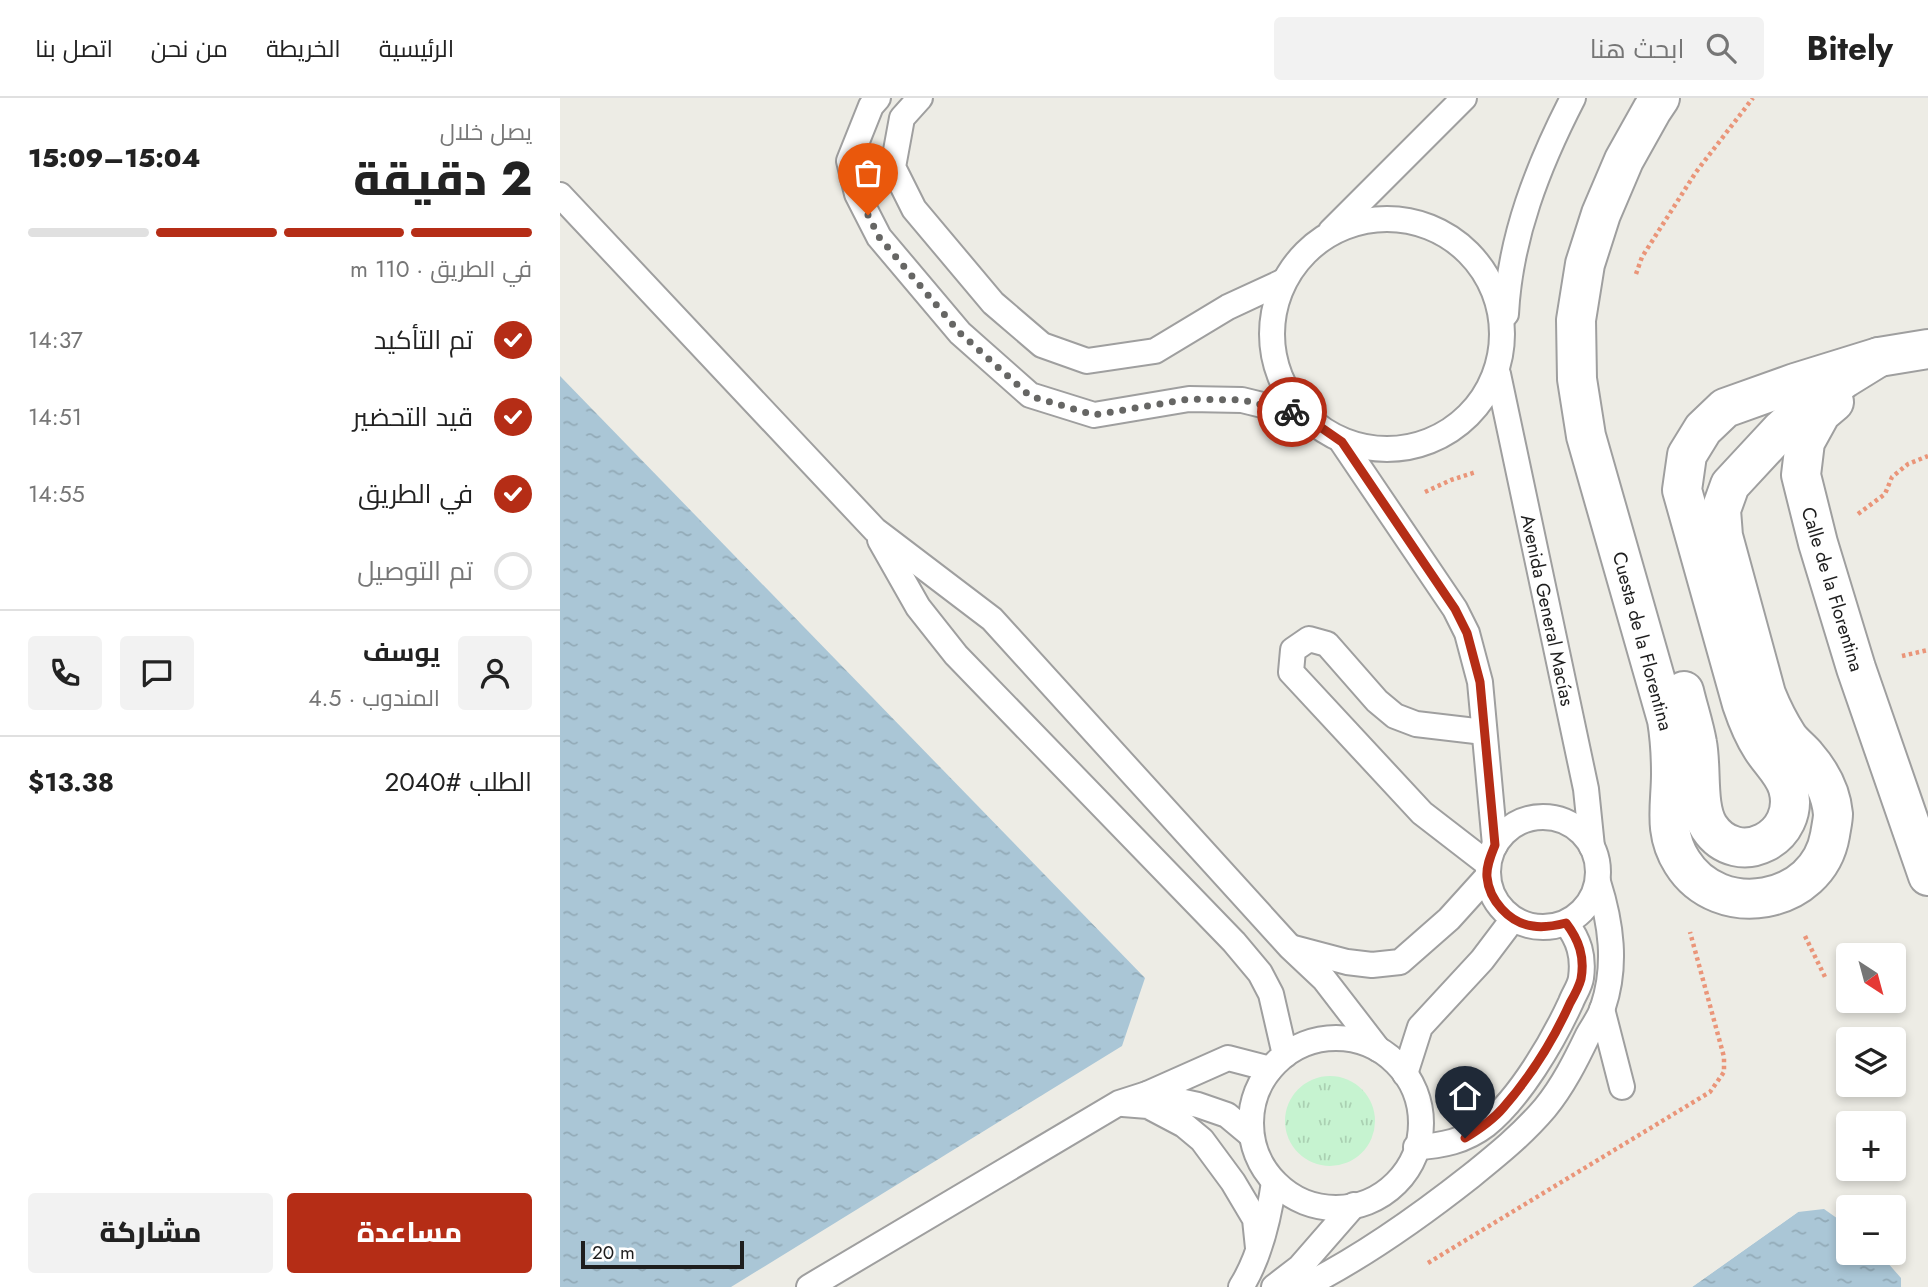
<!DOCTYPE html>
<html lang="ar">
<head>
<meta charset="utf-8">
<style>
	:root { --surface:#fff; --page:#f2f2f2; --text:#222; --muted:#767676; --line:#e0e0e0; --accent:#b52d16 }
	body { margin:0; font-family:Jost,Cairo,sans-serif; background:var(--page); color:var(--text); direction:rtl; height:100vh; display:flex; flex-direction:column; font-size:26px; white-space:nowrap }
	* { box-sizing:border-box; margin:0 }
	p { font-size:23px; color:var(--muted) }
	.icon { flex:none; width:38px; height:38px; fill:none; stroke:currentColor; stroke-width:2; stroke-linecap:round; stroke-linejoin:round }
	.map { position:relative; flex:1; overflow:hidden; direction:ltr }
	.details { display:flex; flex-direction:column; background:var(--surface); width:560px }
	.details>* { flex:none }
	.needle { width:46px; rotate:144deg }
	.fabs { position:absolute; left:1276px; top:845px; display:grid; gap:14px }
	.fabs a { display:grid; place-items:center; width:70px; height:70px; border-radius:7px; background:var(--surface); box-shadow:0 4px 10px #0003; font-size:35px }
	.scale { position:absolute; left:21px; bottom:18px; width:163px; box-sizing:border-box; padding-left:7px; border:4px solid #1e1e1e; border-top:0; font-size:19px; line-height:24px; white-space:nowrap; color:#1e1e1e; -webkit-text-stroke:5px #fff; paint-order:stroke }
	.pin { position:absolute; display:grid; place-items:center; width:60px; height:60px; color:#fff; margin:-72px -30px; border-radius:50% 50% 50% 0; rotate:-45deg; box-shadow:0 0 7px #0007 }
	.pin .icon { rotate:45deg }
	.courier { position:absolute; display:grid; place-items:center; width:70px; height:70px; margin:-35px; border:5px solid #b52d16; border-radius:50%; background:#fff; color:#222; box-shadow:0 2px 9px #0007 }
	.headline em { font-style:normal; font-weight:800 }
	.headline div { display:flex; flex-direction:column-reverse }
	.headline { display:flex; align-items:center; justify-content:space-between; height:119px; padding:0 28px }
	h1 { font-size:46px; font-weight:800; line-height:52px }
	.bar { display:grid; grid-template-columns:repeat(4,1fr); gap:10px 7px; align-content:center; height:84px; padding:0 28px }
	.bar i { height:9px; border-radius:5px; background:var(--line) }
	.bar .selected { background:var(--accent) }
	.bar p { grid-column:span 4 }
	.line { display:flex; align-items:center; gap:18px; padding:0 28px; border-top:2px solid var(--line) }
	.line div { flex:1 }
	.round { display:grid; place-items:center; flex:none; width:74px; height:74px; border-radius:7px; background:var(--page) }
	ol { padding:0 28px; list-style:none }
	li { display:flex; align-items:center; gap:21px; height:77px }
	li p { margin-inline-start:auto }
	li .icon { padding:7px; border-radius:50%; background:var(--accent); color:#fff; stroke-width:4 }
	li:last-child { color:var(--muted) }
	li i { width:38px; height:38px; border:4px solid var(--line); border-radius:50% }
	.primary-button { display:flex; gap:14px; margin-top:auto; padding:14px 28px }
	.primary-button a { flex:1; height:80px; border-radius:7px; background:var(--accent); color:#fff; font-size:28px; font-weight:800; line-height:80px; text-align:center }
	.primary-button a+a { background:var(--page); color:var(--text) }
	header { display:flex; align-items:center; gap:42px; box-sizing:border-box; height:98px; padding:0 35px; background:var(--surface); border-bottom:2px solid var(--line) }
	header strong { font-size:33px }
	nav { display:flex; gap:38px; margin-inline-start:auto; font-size:24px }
	.search { width:490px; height:63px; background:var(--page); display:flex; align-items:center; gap:18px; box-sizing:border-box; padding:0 24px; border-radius:7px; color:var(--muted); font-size:26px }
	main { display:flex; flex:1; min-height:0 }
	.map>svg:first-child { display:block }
	.park { fill:url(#park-tufts) }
	.water { fill:url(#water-ripples) }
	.pier { fill:#edece5 }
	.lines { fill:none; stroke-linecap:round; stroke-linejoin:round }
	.lane-casing { stroke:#9f9f9f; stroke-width:28 }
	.street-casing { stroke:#9f9f9f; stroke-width:42 }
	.path { stroke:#ea9579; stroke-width:4.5; stroke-dasharray:3.5 3.5; stroke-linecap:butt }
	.lane { stroke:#fff; stroke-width:24 }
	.street { stroke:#fff; stroke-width:38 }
	.done { stroke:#666664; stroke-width:7; stroke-dasharray:0 12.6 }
	.route { stroke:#b52d16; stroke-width:9 }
	.labels { text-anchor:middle; stroke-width:6; stroke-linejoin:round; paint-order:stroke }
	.street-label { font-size:19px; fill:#1e1e1e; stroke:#fff }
</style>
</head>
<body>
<header>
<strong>Bitely</strong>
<div class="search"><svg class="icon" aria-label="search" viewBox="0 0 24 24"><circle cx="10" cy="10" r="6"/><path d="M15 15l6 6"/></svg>ابحث هنا</div>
<nav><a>الرئيسية</a><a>الخريطة</a><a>من نحن</a><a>اتصل بنا</a></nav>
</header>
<main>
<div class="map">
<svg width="1368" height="1189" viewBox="0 0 1368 1189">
	<defs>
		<pattern id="park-tufts" width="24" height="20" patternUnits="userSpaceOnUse" patternTransform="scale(1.75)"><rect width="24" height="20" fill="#c6f3d0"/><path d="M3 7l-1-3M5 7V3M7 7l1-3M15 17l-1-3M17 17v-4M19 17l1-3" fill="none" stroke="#aad0b2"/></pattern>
		<pattern id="water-ripples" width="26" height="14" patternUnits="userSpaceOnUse" patternTransform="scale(1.75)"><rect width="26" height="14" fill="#aac6d6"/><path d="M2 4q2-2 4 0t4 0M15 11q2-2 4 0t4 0" fill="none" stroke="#92aab7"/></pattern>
	</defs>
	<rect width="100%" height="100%" fill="#edece5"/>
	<circle class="park" cx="770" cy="1023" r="45"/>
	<g class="water">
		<polygon points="0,278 585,880 562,948 171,1189 0,1189"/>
		<polygon points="1264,1111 1288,1128 1288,1155 1319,1155 1341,1180 1341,1189 1132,1189 1238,1114"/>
	</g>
	<polygon class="pier" points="1236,1111 1238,1114 1132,1189 1129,1189 1154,1169"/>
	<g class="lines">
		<g class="lane-casing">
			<g id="lane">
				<polyline points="318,0 311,8 289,63 297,96 319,139 400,235 470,297 534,317 629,301 682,302 743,317"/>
				<polyline points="360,0 342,20 333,69 354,111 433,205 482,247 527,263 595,253 668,209 722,184"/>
				<polyline points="0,97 315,432 432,521 730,849 764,881 818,951"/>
				<circle cx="827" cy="236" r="115"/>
				<polyline points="771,133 904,0"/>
				<path d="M 946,216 C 950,139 978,68 1013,0"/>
				<polyline points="938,276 1026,691 1032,749"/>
				<polyline points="782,344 895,511 907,535 920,584 935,747"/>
				<polyline points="320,442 358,509 396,557 674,844 700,875 711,896 725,957"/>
				<polyline points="924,634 856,626 835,618 817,603 767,546 749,541 733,552 731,574 862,715 928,766"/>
				<circle cx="983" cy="774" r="55"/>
				<polyline points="734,850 787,864 812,867 840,864 889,821 927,779"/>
				<polyline points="1042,911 1062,989"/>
				<circle cx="776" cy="1025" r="85"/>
				<polyline points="845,976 860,929 922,862 953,821"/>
				<polyline points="587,996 638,1007 667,1017 691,1037"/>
				<polyline points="563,1006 588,1008 624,1027 642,1042 673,1084 695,1121 698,1150"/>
				<path d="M 856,1049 C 882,1048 905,1043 926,1027 C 960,1000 993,943 1011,904 C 1014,896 1020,888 1021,880 C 1024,858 1019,842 1006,825"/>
				<polyline points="249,1189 559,1005 587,996 668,960 710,971"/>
				<path d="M 681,1189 C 700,1159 709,1119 714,1084"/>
				<polyline points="714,1189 740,1169 794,1107"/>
				<path d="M 743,1189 C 803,1159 859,1119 911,1078 C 937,1057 963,1036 985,1010 C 1003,988 1016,962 1028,937 C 1033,928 1040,919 1043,909 C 1057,867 1051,825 1038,784"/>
			</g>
		</g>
		<g class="street-casing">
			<g id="street">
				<path d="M 1100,0 L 1092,12 L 1064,62 L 1041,116 L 1025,166 L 1016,222 L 1017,281 L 1026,338 L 1107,622 C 1110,640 1111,658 1111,676 C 1111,707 1103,734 1122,764 C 1159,824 1258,807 1270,737 C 1271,730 1273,722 1273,716 C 1271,694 1260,674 1246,658 C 1241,652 1233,646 1228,639 C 1219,625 1212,611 1206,596 L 1163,438 L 1161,412 L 1170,387 L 1222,331 L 1252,304 L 1285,280 L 1319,259"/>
				<polyline points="1274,304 1261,315 1245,344 1241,377 1258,445 1296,570 1368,778"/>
				<path d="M 1124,593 C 1128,610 1134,628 1137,645 C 1142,670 1136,709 1149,729 C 1178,773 1242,739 1228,690 C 1224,675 1210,663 1202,650 C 1193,636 1187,621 1182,606 L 1122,392 L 1127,357 L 1143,331 L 1165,310 L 1235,285 L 1319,259 L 1368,251"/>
			</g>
		</g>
		<g class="path">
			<polyline points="1076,176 1082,159 1136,74 1193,0"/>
			<polyline points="865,394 891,382 916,374"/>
			<polyline points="1298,416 1325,396 1332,379 1348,366 1368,358"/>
			<polyline points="1342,558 1368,552"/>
			<polyline points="1245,838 1266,881"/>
			<polyline points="868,1165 1150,994 1164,974 1164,959 1130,834"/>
		</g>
		<use href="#lane" class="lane"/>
		<use href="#street" class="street"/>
	</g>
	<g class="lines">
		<polyline class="done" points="308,117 319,139 400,235 470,298 534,317 629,301 682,302 732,314"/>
		<path class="route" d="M 732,314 L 743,317 L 782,344 L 895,511 L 907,535 L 920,584 L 935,747 C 931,757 926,768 927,779 C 929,802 949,825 973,828 C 984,830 994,828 1006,825 C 1019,842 1025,859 1021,881 C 1019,889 1014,898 1010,905 C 993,943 970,979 943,1010 C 932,1023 918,1032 905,1040"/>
	</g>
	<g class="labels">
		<g class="street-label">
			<text transform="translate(1273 491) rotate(73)" y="7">Calle de la Florentina</text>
			<text transform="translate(988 512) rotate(78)" y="7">Avenida General Macías</text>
			<text transform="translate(1083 543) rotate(75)" y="7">Cuesta de la Florentina</text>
		</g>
	</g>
</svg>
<div class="fabs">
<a><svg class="needle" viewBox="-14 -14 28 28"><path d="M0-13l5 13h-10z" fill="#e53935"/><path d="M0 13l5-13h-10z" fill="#767676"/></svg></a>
<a><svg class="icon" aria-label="layers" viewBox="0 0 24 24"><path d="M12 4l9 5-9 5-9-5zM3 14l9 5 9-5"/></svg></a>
<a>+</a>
<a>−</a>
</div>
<div class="scale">20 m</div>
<div class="pin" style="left:308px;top:117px;background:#ea580c"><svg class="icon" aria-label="bag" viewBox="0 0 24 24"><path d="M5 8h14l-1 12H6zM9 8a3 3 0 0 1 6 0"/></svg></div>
<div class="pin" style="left:905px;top:1040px;background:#1f2937"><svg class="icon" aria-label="home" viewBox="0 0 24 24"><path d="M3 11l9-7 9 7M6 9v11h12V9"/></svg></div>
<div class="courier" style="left:732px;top:314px"><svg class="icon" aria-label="bike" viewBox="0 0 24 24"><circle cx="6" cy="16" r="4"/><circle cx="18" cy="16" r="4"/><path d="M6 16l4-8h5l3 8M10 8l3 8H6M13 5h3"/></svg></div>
</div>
<section class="details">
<div class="headline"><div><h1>2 دقيقة</h1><p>يصل خلال</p></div><em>15:04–15:09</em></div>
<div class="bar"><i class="selected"></i><i class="selected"></i><i class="selected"></i><i></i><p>في الطريق · 110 m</p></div>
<ol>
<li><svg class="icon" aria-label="check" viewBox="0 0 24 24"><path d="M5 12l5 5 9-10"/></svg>تم التأكيد<p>14:37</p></li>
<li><svg class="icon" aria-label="check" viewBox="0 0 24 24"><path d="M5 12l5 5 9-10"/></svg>قيد التحضير<p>14:51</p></li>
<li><svg class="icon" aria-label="check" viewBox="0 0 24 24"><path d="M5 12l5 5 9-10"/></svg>في الطريق<p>14:55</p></li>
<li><i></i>تم التوصيل</li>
</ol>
<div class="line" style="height:126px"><a class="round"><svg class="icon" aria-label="person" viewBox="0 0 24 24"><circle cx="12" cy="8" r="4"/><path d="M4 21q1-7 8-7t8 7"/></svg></a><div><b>يوسف</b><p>المندوب · 4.5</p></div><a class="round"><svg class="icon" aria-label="chat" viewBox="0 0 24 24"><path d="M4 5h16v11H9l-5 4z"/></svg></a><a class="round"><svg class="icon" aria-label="phone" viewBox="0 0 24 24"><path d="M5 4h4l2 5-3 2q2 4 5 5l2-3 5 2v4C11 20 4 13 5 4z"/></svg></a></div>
<div class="line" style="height:91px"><div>الطلب #2040</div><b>$13.38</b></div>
<div class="primary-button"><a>مساعدة</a><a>مشاركة</a></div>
</section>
</main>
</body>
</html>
